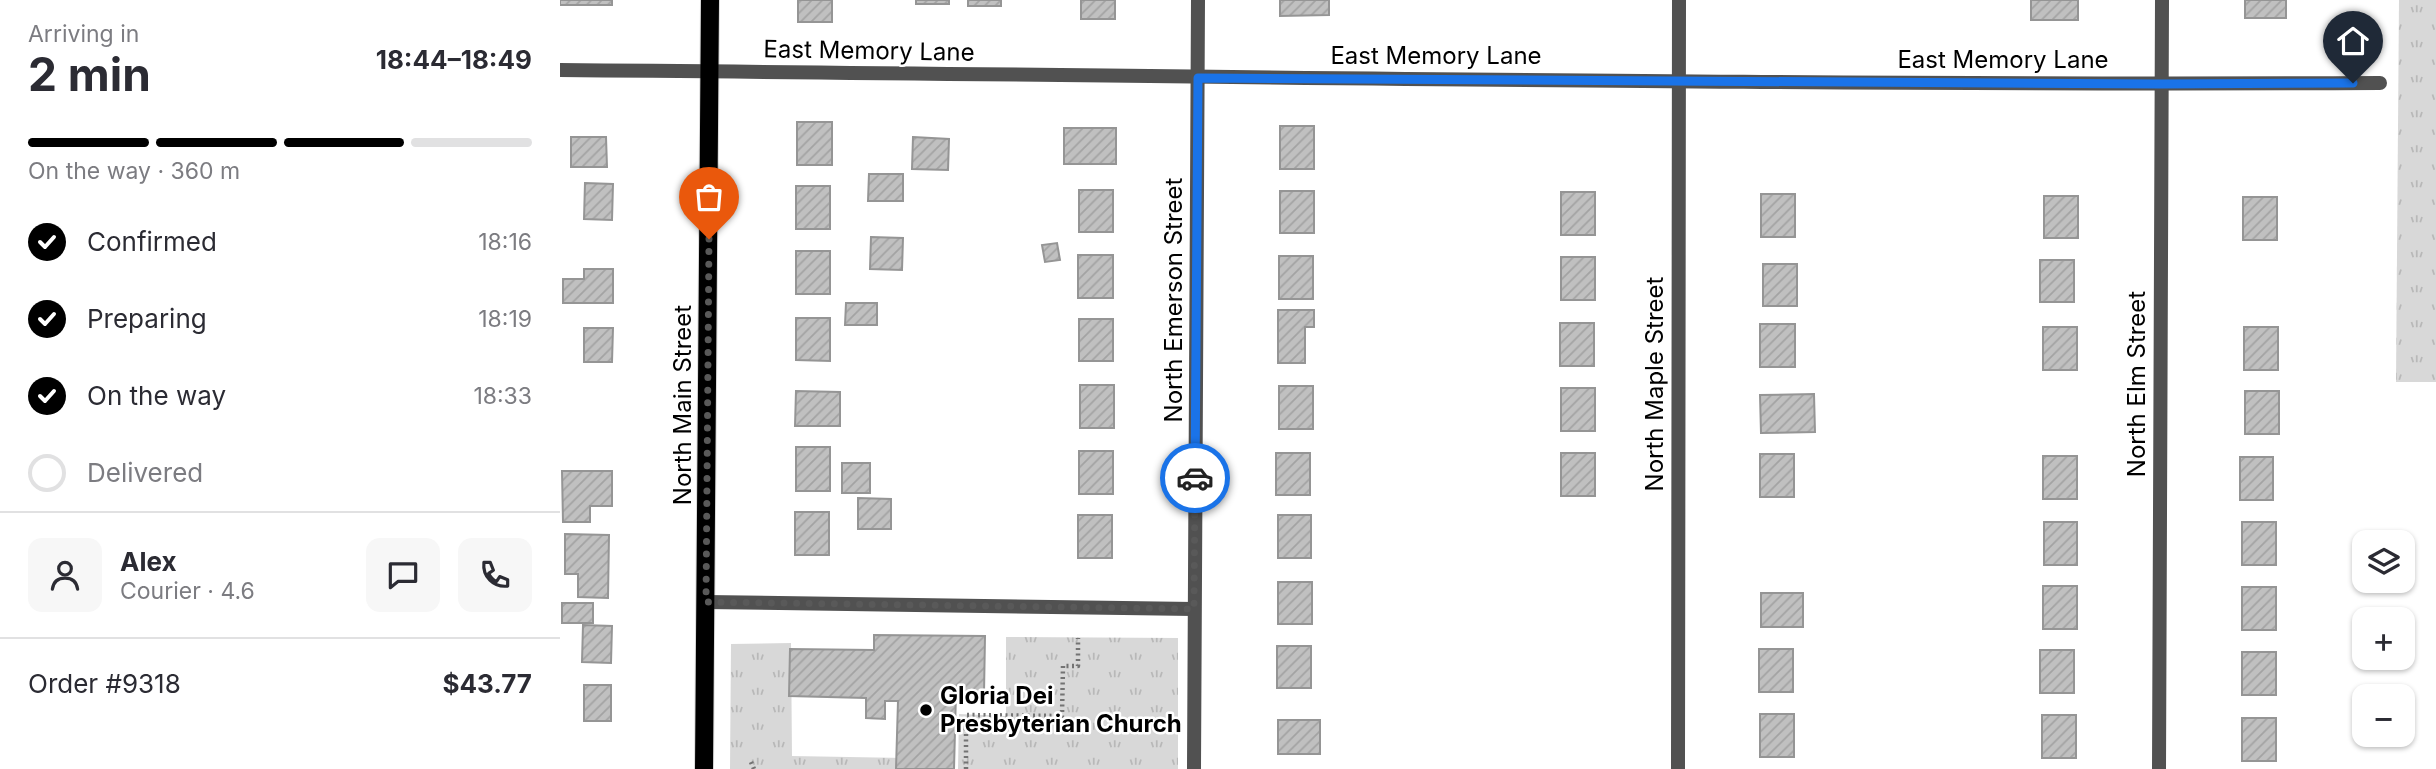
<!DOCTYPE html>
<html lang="en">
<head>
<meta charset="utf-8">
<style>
	:root { --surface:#fff; --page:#f7f7f7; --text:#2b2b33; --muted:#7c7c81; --line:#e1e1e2; --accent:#000 }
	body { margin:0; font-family:Inter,sans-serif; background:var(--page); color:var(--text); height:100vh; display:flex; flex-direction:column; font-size:26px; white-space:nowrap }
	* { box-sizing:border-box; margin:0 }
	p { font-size:23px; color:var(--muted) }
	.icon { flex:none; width:38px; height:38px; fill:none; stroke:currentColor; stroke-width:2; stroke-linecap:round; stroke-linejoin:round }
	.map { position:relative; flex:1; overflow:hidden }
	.sheet { display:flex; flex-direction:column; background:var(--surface); width:560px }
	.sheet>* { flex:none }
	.tools { position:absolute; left:1792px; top:530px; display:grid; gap:14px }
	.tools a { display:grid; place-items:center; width:63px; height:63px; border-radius:14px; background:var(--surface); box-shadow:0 2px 5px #0004; font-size:35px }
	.pin { position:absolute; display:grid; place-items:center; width:60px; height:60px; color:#fff; margin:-72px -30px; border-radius:50% 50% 50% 0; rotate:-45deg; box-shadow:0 0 7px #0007 }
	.pin .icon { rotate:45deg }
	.courier { position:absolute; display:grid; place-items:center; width:70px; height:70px; margin:-35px; border:5px solid #1a73e8; border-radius:50%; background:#fff; color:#222; box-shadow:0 2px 9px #0007 }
	.summary em { font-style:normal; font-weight:700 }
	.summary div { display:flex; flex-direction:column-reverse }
	.summary { display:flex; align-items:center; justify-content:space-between; height:119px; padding:0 28px }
	h1 { font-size:46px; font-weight:700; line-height:52px }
	.bar { display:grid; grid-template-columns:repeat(4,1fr); gap:10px 7px; align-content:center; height:84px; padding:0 28px }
	.bar i { height:9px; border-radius:5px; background:var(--line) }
	.bar .active { background:var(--accent) }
	.bar p { grid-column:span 4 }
	.line { display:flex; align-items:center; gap:18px; padding:0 28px; border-top:2px solid var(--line) }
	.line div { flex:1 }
	.round { display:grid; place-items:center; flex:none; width:74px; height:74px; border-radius:14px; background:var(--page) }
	ol { padding:0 28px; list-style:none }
	li { display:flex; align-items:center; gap:21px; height:77px }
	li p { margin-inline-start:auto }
	li .icon { padding:7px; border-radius:50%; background:var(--accent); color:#fff; stroke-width:4 }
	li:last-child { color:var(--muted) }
	li i { width:38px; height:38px; border:4px solid var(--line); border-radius:50% }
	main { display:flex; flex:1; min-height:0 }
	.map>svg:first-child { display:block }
	.park { fill:url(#park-tufts) }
	.building { fill:url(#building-hatch); stroke:#959595; stroke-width:2 }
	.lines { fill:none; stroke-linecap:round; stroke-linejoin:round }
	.primary-casing { stroke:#dbdbdb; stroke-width:20 }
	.path { stroke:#737373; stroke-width:4.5; stroke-dasharray:2 3.5; stroke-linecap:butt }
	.service { stroke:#515151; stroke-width:14 }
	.minor { stroke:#515151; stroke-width:14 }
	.primary { stroke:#000; stroke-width:18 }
	.done { stroke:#595959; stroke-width:7; stroke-dasharray:0 12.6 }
	.route { stroke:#1a73e8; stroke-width:9 }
	.poi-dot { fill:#000; stroke:#fff; stroke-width:2.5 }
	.labels { text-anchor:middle; stroke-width:5; stroke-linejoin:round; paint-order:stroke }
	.street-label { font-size:24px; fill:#000; stroke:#fff }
	.poi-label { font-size:24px; font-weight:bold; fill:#000; stroke:#fff; text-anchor:start }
</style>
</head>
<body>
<main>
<section class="sheet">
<div class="summary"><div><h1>2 min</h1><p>Arriving in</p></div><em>18:44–18:49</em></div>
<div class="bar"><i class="active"></i><i class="active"></i><i class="active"></i><i></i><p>On the way · 360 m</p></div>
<ol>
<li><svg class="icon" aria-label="check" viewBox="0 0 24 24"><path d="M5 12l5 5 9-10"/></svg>Confirmed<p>18:16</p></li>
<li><svg class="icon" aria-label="check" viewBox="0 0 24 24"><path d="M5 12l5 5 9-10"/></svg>Preparing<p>18:19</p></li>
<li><svg class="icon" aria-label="check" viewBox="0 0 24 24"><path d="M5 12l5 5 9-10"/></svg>On the way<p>18:33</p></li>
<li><i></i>Delivered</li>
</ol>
<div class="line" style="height:126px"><a class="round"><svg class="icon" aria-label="person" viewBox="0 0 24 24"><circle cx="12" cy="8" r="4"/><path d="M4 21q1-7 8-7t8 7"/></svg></a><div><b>Alex</b><p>Courier · 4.6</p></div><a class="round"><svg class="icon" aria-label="chat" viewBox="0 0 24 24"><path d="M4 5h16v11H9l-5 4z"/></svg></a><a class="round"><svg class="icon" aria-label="phone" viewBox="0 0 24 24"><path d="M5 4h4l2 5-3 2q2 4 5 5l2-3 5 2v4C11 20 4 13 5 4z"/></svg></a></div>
<div class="line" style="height:91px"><div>Order #9318</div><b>$43.77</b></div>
</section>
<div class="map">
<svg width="1876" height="769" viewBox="0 0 1876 769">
	<defs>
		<pattern id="park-tufts" width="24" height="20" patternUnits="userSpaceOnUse" patternTransform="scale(1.75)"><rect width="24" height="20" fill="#d8d8d8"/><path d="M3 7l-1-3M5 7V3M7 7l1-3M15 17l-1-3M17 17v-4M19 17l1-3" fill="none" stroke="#b8b8b8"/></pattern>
		<pattern id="building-hatch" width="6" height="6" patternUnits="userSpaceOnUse" patternTransform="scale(1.75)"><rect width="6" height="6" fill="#c0c0c0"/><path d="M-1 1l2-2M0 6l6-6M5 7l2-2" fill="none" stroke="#a3a3a3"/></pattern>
	</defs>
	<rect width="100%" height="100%" fill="#fff"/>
	<g class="park">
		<polygon points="1839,0 1876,0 1876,382 1836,382"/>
		<polygon points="446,637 618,638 618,769 398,769 399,714 446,716"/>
		<polygon points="231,643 232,756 345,758 345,769 170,769 171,644"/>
	</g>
	<g class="building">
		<rect x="0" y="0" width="52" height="5"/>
		<rect x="238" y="0" width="34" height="22"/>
		<rect x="356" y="0" width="33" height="4"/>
		<rect x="408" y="0" width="33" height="6"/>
		<rect x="521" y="0" width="34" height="19"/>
		<polygon points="720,0 769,0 769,15 720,16"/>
		<rect x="1471" y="0" width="47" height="20"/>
		<rect x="1685" y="0" width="41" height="18"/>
		<rect x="237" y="122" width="35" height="43"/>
		<rect x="720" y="126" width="34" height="43"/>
		<rect x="504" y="128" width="52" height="36"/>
		<polygon points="11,137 46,137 47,167 11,167"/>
		<polygon points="353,137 389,139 388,170 352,169"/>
		<polygon points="309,174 343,174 343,201 308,201"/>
		<polygon points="25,183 53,184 52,220 24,219"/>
		<rect x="236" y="186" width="34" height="43"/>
		<rect x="519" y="190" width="34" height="42"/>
		<rect x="720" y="191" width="34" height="42"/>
		<rect x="1001" y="192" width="34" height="43"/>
		<rect x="1201" y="194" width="34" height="43"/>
		<rect x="1484" y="196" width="34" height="42"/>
		<rect x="1683" y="197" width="34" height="43"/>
		<polygon points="311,237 343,238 342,270 310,269"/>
		<polygon points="497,243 500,260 485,262 482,245"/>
		<rect x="236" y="251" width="34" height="43"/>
		<rect x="518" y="255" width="35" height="43"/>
		<rect x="719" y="256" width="34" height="43"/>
		<rect x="1001" y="257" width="34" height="43"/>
		<rect x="1480" y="260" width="34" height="42"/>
		<rect x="1203" y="264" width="34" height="42"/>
		<polygon points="24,269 53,269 53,303 3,303 3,279 24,279"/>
		<polygon points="286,303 317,303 317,325 285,325"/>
		<polygon points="718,310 754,310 754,327 745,327 745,363 718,363"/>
		<polygon points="236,318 270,318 270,361 236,360"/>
		<rect x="519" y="319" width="34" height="42"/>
		<rect x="1000" y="323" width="34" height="43"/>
		<rect x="1200" y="324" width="35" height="43"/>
		<rect x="1483" y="327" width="34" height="43"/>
		<rect x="1684" y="327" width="34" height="43"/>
		<polygon points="24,328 53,328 52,362 24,362"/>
		<rect x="520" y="385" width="34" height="43"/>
		<rect x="719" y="386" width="34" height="43"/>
		<rect x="1001" y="388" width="34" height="43"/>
		<polygon points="236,391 280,392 280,426 235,426"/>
		<rect x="1685" y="391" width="34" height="43"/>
		<polygon points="1254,394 1255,432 1201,433 1200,395"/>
		<rect x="236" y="447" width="34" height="44"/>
		<rect x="519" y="451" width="34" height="43"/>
		<rect x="716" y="453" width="34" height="42"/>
		<rect x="1001" y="453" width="34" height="43"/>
		<rect x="1200" y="454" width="34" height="43"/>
		<rect x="1483" y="456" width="34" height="43"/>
		<rect x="1680" y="457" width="33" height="43"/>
		<rect x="282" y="463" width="28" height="30"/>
		<polygon points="2,471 52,471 52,506 30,506 30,522 3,522"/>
		<polygon points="298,498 331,499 331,529 298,529"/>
		<rect x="235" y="512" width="34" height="43"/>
		<rect x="518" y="515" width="34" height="43"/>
		<rect x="718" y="515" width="33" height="43"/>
		<rect x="1484" y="522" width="33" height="43"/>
		<rect x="1682" y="522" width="34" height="43"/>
		<polygon points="5,534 49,535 48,598 18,597 18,574 5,574"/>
		<rect x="718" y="582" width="34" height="42"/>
		<rect x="1483" y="586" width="34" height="43"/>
		<rect x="1682" y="587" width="34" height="43"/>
		<rect x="1201" y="593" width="42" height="34"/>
		<rect x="2" y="603" width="31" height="20"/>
		<polygon points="23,625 52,626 51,663 22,662"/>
		<polygon points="314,635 425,636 424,694 396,693 394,769 336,769 338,701 325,701 325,719 306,718 306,698 229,696 230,649 314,650"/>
		<rect x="717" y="646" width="34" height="42"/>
		<rect x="1199" y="649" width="34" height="43"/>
		<rect x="1480" y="650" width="34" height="43"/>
		<rect x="1682" y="652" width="34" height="43"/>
		<rect x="24" y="685" width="27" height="36"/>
		<rect x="1200" y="714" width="34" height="43"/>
		<rect x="1482" y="715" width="34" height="43"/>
		<rect x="1682" y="718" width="34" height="43"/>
		<rect x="718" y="720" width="42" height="34"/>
	</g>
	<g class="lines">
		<g class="primary-casing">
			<polyline id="primary" points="144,769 150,0"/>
		</g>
		<g class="path">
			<polyline points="191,762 194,769"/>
			<polyline points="406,769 406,715 502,716 503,666 518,666 518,638"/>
		</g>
		<polyline class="service" points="146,602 634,609"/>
		<g class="minor">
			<path d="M 0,70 C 607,75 1214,86 1820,83"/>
			<polyline points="634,769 638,0"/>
			<polyline points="1118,769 1119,0"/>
			<polyline points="1599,769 1602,0"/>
		</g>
		<use href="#primary" class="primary"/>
	</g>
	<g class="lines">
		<polyline class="done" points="149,239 146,602 634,609 635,478"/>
		<polyline class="route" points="635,478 638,78 1601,84 1793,83"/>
	</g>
	<circle class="poi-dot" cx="366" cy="710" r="7"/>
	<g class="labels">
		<g class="street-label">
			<text transform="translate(309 51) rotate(1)" y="8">East Memory Lane</text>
			<text x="876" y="64">East Memory Lane</text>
			<text x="1443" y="68">East Memory Lane</text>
			<text transform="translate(614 300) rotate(-90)" y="8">North Emerson Street</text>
			<text transform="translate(1095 384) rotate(-90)" y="8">North Maple Street</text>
			<text transform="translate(1577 384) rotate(-90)" y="8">North Elm Street</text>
			<text transform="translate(123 405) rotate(-90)" y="8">North Main Street</text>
		</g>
		<g class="poi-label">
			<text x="380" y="704">Gloria Dei<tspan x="380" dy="28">Presbyterian Church</tspan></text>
		</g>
	</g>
</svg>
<div class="tools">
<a><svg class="icon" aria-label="layers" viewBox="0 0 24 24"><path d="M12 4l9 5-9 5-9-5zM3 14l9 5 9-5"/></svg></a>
<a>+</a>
<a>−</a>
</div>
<div class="pin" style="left:149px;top:239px;background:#ea580c"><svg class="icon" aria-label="bag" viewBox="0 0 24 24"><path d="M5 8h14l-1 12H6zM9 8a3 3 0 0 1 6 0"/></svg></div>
<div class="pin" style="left:1793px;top:83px;background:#1f2937"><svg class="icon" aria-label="home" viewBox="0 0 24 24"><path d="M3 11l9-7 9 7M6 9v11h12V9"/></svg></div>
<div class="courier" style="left:635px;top:478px"><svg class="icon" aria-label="car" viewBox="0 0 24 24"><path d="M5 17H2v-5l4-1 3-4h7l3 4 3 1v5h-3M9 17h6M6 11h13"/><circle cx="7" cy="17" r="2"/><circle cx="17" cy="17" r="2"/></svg></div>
</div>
</main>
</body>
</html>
